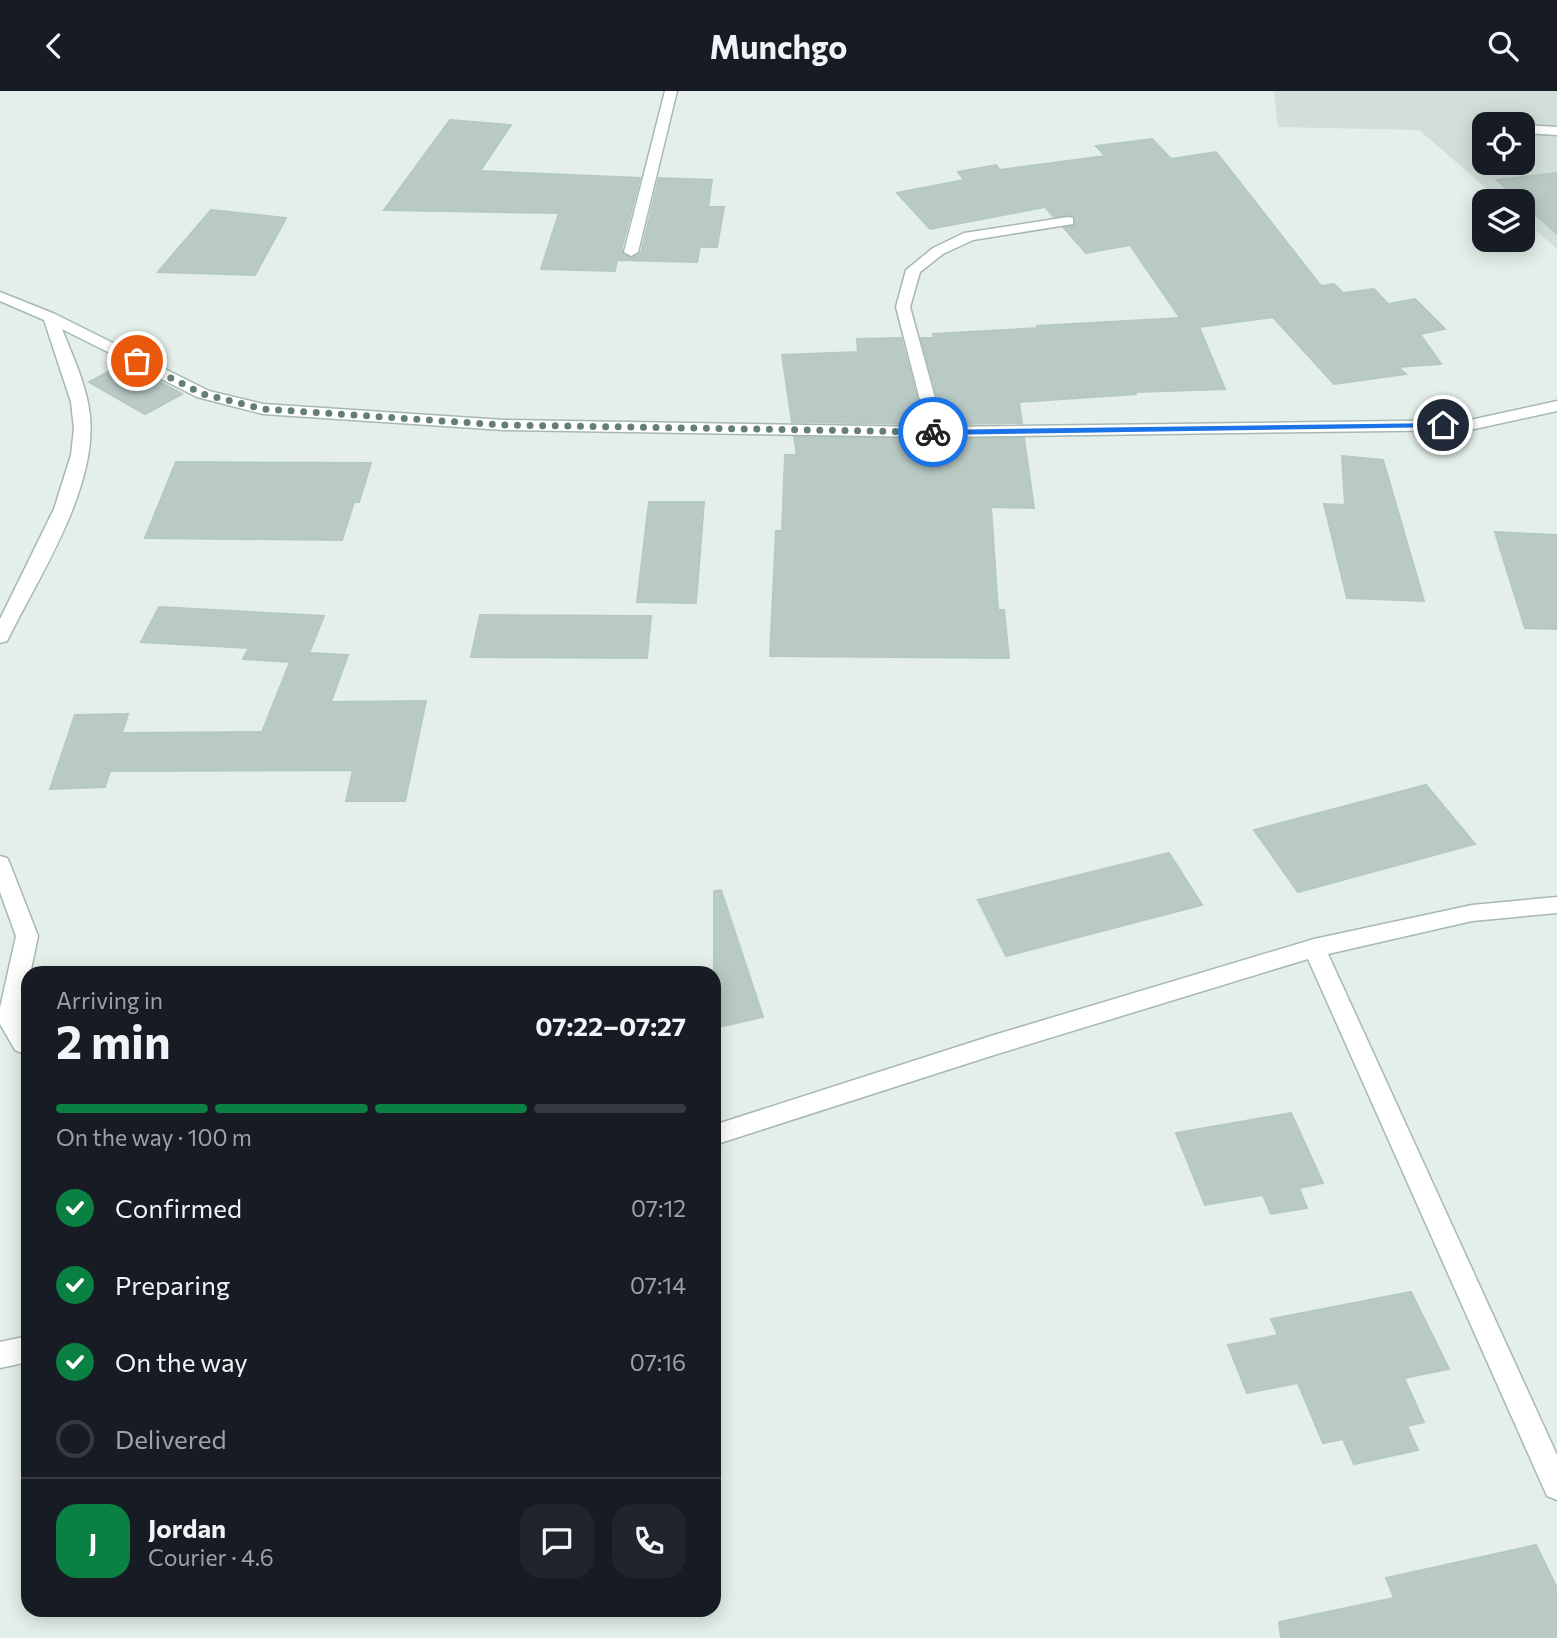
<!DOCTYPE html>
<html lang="en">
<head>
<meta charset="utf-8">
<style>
	:root { --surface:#171b24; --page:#20242c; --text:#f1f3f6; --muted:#9ea1a6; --line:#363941; --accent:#0b8043 }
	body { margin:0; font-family:Commissioner,sans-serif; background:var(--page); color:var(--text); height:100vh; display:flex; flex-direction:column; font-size:26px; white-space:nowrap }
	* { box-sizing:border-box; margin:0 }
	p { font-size:23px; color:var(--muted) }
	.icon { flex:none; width:38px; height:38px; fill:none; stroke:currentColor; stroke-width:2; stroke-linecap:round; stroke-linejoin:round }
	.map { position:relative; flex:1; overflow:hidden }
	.drawer { position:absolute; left:21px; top:875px; width:700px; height:651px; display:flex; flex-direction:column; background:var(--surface); border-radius:21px; box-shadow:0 4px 18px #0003 }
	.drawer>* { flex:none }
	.fabs { position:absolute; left:1472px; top:21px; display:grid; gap:14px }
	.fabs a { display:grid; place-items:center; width:63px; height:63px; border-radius:14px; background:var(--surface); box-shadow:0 4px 18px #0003; font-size:35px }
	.pin { position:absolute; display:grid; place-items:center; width:60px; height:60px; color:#fff; margin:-30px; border:4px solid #fff; border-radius:50%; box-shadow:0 2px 7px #0007 }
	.courier { position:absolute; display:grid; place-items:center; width:70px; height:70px; margin:-35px; border:5px solid #1a73e8; border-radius:50%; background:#fff; color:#222; box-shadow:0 2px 9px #0007 }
	.overview em { font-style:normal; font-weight:700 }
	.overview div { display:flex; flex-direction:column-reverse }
	.overview { display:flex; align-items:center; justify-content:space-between; height:119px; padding:0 35px }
	h1 { font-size:46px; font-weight:700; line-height:52px }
	.bar { display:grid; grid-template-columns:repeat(4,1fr); gap:10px 7px; align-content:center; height:84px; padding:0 35px }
	.bar i { height:9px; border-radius:5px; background:var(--line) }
	.bar .active { background:var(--accent) }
	.bar p { grid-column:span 4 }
	.line { display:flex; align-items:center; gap:18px; padding:0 35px; border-top:2px solid var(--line) }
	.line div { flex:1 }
	.round { display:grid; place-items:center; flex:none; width:74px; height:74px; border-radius:21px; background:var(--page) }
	ol { padding:0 35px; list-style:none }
	li { display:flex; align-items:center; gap:21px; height:77px }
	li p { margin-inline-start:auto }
	li .icon { padding:7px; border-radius:50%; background:var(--accent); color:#fff; stroke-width:4 }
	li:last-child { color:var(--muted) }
	li i { width:38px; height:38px; border:4px solid var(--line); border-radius:50% }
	header { display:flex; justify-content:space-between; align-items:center; height:91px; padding:0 35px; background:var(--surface); font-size:32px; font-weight:700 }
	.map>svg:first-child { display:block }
	.built { fill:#d2dfd9; fill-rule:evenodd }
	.building { fill:#b9cac4; stroke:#b5c9c2; stroke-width:2 }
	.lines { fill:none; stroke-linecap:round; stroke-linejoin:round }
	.minor-casing { stroke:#a6b8b2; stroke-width:3 }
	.minor { fill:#fff; fill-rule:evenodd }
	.route { fill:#1a73e8 }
	.done { stroke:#657f78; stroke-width:7; stroke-dasharray:0 12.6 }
</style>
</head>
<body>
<header><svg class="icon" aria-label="back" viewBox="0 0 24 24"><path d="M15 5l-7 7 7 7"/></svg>Munchgo<svg class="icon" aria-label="search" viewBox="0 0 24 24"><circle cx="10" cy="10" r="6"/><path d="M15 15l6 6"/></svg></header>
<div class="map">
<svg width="1557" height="1547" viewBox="0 0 1557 1547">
	<rect width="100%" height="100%" fill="#e4efea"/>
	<path class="built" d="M 1274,0 L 1557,0 L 1557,158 L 1523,128 L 1522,110 L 1501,110 L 1419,39 L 1278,36 ZM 1484,33 L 1522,33 L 1522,72 L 1484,72 Z"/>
	<g class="building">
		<polygon points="450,29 511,34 480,80 640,87 621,160 630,167 641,162 659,87 712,89 708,116 724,116 717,156 700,156 697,171 617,169 615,180 541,178 559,122 384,119"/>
		<polygon points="1152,48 1171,68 1216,61 1321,195 1334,193 1343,202 1374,198 1388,213 1415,208 1445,238 1420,243 1441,273 1398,276 1406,283 1334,293 1273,226 1199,236 1225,298 1135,301 1136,303 1019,311 1022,332 945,333 921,247 934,247 933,243 1038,237 1037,235 1180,227 1130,154 1086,162 1064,137 1075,135 1074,124 1054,126 1045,116 930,138 897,102 964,89 958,81 996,74 1000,79 1105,65 1096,55"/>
		<polygon points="1557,82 1557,143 1497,89"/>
		<polygon points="211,119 286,127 255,184 158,181"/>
		<polygon points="901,247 924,333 792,331 782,264 858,261 857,248"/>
		<polygon points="125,272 153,287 182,303 145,323 89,291"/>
		<polygon points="794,346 1024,347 1034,417 991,416 998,519 1004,519 1009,567 770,565 776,440 782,440 785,364 797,364"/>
		<polygon points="1342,365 1383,369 1424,510 1347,507 1324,413 1345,414"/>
		<polygon points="176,371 371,372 359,411 354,411 342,449 145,447"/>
		<polygon points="649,411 704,411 696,512 637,511"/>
		<polygon points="1495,441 1557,444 1557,538 1525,537"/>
		<polygon points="159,516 324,525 309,562 348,564 331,611 426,610 405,710 346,710 353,679 110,680 105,696 50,698 75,624 128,623 122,642 262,641 290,571 243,568 249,557 141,551"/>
		<polygon points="480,524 651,525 647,567 471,566"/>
		<polygon points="1426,694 1475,753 1298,801 1254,739"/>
		<polygon points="1169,762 1202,814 1006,865 978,809"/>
		<polygon points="721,799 763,926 714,937 714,800"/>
		<polygon points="1291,1022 1323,1092 1299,1097 1307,1117 1271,1123 1263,1104 1205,1114 1176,1042"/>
		<polygon points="1411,1201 1449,1278 1404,1287 1424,1331 1407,1335 1418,1359 1354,1373 1343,1348 1323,1352 1298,1292 1247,1302 1228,1254 1278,1244 1271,1228"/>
		<polygon points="1536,1454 1557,1497 1557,1547 1281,1547 1279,1531 1394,1507 1386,1487"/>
	</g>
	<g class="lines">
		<g class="minor-casing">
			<g id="minor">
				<polygon points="665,0 677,0 638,161 631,165 624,161"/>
				<polygon points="1522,34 1557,36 1557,44 1522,42"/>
				<path d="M 1068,126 L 1073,127 L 1073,133 L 973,149 L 943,163 L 920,181 L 910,216 L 943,336 L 1470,329 L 1557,310 L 1557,320 L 1470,339 L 936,346 L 504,339 L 263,323 L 197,306 L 62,238 C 73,266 87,295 90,325 C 97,397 40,484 9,546 L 7,550 L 0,552 L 0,528 L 54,418 L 71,364 L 74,338 L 71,311 L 44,229 L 0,210 L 0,201 L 55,223 L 209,300 L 263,313 L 504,329 L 927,336 L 896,216 L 906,179 L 933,157 L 964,142 Z"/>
				<polygon points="0,765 7,767 10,773 38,845 21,927 28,940 28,965 15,959 0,933 0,917 16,845 0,801"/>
				<polygon points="1557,806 1557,822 1472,830 1328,863 1557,1364 1557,1409 1547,1405 1308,868 994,964 714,1054 714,1034 994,944 1314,848 1472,814"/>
				<polygon points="28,1245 28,1271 0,1277 0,1251"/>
			</g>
		</g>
		<use href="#minor" class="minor"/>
	</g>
	<polygon class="route" points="1443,332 1446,336 933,344 929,341 933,339"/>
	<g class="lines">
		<polyline class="done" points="137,270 203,303 263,318 504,334 933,341"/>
	</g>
</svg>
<div class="fabs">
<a><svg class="icon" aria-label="locate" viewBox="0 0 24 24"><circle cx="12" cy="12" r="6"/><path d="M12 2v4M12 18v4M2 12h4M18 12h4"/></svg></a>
<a><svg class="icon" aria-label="layers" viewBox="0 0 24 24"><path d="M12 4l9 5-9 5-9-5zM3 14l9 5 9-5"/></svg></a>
</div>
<div class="pin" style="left:137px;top:270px;background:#ea580c"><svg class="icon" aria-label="bag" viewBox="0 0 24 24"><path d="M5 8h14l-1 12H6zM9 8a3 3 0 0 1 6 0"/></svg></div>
<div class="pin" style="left:1443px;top:334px;background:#1f2937"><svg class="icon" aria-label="home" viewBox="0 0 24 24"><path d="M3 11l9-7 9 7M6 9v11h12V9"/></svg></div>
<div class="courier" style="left:933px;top:341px"><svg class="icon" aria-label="bike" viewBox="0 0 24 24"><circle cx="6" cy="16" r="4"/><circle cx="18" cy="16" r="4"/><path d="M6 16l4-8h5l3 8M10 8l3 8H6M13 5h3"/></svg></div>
<section class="drawer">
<div class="overview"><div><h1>2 min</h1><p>Arriving in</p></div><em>07:22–07:27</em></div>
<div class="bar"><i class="active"></i><i class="active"></i><i class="active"></i><i></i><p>On the way · 100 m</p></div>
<ol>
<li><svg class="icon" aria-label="check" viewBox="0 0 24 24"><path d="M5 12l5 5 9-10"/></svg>Confirmed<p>07:12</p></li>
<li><svg class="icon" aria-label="check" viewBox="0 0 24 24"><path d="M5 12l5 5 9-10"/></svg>Preparing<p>07:14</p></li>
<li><svg class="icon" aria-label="check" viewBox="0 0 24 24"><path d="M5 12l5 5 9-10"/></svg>On the way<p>07:16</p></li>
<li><i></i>Delivered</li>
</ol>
<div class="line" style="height:126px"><b class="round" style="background:var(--accent);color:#fff">J</b><div><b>Jordan</b><p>Courier · 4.6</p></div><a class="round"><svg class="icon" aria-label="chat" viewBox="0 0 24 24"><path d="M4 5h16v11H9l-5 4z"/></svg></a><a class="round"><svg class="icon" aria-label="phone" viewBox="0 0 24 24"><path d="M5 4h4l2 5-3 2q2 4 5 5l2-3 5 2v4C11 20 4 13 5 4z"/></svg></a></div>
</section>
</div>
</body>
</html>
